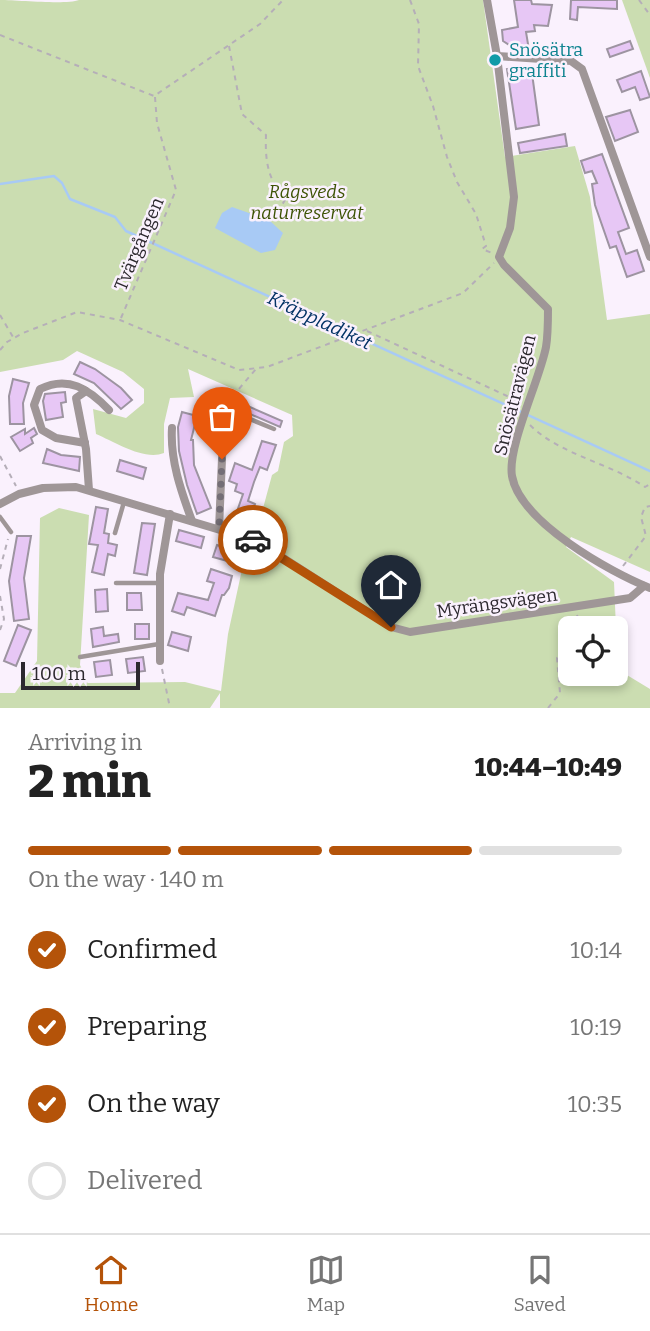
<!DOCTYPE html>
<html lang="en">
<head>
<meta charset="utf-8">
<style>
	:root { --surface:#fff; --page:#f2f2f2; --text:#222; --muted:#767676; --line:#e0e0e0; --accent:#b45309 }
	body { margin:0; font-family:Bitter,serif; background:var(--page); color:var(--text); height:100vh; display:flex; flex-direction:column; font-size:26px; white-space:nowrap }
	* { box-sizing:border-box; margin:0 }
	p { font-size:23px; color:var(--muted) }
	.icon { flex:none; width:38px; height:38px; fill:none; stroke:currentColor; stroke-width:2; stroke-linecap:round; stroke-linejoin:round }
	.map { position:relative; height:708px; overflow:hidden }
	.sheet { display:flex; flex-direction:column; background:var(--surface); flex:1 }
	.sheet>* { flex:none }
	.buttons { position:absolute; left:558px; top:616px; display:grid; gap:14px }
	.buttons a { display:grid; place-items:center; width:70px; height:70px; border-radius:10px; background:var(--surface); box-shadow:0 4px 10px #0003; font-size:35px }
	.scale { position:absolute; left:21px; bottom:18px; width:119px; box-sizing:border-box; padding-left:7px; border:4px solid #2c282e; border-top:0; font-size:19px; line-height:24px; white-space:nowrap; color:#2c282e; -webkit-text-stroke:5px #faf1fd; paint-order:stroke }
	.pin { position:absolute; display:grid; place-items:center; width:60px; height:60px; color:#fff; margin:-72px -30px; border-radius:50% 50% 50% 0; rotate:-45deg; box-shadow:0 0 7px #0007 }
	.pin .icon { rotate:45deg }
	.courier { position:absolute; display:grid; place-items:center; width:70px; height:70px; margin:-35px; border:5px solid #b45309; border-radius:50%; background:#fff; color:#222; box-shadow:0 2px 9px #0007 }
	.summary em { font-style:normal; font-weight:800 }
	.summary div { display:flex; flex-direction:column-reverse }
	.summary { display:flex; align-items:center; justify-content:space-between; height:119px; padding:0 28px }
	h1 { font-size:46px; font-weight:800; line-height:52px }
	.bar { display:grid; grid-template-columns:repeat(4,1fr); gap:10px 7px; align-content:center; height:84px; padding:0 28px }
	.bar i { height:9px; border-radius:5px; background:var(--line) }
	.bar .on { background:var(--accent) }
	.bar p { grid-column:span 4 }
	ol { padding:0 28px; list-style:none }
	li { display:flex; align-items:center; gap:21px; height:77px }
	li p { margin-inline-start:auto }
	li .icon { padding:7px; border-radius:50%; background:var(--accent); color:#fff; stroke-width:4 }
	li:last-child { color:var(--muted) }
	li i { width:38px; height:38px; border:4px solid var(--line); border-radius:50% }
	.menu { display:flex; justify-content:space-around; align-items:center; height:98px; border-top:2px solid var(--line); background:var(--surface); font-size:19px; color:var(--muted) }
	.menu a { display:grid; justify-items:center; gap:4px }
	.menu .on { color:var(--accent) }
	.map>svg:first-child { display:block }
	.green { fill:#cbddb1 }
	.water { fill:#a8caf5 }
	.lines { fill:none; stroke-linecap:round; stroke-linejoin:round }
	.stream { stroke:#a8caf5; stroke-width:2.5 }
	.building { fill:#e7c7f5; stroke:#9d94a1; stroke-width:2 }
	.path { stroke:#b5aeb8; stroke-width:2; stroke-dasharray:5 5; stroke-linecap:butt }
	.service { stroke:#9f9697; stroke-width:4.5 }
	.minor { stroke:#9f9697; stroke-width:8 }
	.done { stroke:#746e76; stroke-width:7; stroke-dasharray:0 12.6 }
	.route { stroke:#b45309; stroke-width:9 }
	.culture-dot { fill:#0f9aa8; stroke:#faf1fd; stroke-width:2.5 }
	.labels { text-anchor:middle; stroke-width:5; stroke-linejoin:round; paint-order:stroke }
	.culture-label { font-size:18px; fill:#0d838f; stroke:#faf1fd; text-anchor:start }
	.park-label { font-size:18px; font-style:italic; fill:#3d5304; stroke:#faf1fd }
	.street-label { font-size:18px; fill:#2c282e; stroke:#faf1fd }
	.water-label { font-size:19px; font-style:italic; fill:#033265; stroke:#faf1fd }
</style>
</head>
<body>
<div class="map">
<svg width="650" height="708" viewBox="0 0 650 708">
	<rect width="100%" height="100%" fill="#faf1fd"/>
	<g class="green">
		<path d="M 0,0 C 18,0 66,5 79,0 L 483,0 L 505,157 L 575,146 L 590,197 L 607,320 L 650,314 L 650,572 L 571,537 L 566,547 L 614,582 L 616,628 L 570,628 L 570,674 L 616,674 L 616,636 L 617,669 L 650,689 L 650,708 L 220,708 L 220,693 L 210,708 L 0,708 L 0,693 L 15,693 L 37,661 L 40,518 L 59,508 L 89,515 L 80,665 L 88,683 L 185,682 L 221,691 L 228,634 L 246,551 L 258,527 L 272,475 L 278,471 L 284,442 L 293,436 L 292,415 L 188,369 L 194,397 L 170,398 L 164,424 L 164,453 C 144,461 115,442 96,434 L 93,409 L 126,418 L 144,403 L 144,389 L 123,372 L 77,351 L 63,360 L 0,372 Z"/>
		<polygon points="622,0 650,0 650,78"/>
	</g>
	<polygon class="water" points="232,207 269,220 283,233 275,250 261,253 215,228 222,213"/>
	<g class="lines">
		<polyline class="stream" points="0,184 54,176 62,183 70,199 115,217 126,231 650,471"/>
	</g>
	<g class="building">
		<polygon points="514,0 531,0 532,4 552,5 548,26 534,25 535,31 526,32 529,50 514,48 503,41 502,30 518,27"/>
		<polygon points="571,0 617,0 617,9 578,7 577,20 570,19"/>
		<polygon points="630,41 633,49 610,57 607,49"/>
		<polygon points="531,66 539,125 516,129 507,69"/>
		<polygon points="641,71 650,97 640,100 635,87 622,92 617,80"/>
		<polygon points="630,110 638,132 615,141 606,117"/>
		<polygon points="565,134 567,146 520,153 518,143"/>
		<polygon points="602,154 629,228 618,232 626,254 637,250 644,271 627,277 616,246 610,248 595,205 592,184 597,183 592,171 585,173 581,161"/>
		<polygon points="80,362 95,369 121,388 132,400 121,409 94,383 74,374"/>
		<polygon points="13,379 29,383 23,403 24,424 10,424 9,396"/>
		<polygon points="65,392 66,402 61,403 63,417 46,420 43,401 45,394"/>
		<polygon points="236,401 282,421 280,427 234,407"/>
		<polygon points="182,412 197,416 191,440 193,440 194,465 211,508 197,514 187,485 179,451 178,427"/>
		<polygon points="34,428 37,434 31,438 33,443 20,451 11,437 25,429 25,434"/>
		<polygon points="262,441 276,445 267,470 260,467 254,482 248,501 255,504 247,528 233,523 243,494 235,491 237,484 229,481 235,463 252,470"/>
		<polygon points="47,449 61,455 80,457 79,471 43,463"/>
		<polygon points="120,460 146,468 143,479 117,471"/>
		<polygon points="96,507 108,509 104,533 109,534 108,543 117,545 115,556 108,554 104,575 92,572 98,545 89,544"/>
		<polygon points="142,523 155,524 147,575 134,573"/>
		<polygon points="179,530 204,537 201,548 176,541"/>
		<polygon points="17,536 31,536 24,578 29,619 14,621 9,581"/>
		<polygon points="217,545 234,551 231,562 213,557"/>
		<polygon points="211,569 232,576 229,588 224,595 222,595 215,616 187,607 184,615 172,611 178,593 208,600 214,583 207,581"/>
		<polygon points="107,589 108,611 96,612 95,590"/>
		<polygon points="127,593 141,593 142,610 127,610"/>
		<rect x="135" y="624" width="14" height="15"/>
		<polygon points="18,625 31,630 16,666 4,661"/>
		<polygon points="103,627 104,636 118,634 119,642 93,647 91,629"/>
		<polygon points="172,632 191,637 188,651 168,645"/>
		<polygon points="143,657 145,671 128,673 126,659"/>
		<polygon points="110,660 112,675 96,677 94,662"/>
	</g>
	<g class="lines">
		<g class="path">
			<polyline points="410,0 419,24 418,66 433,106 447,157 457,182 476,214 486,246 482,249 492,253"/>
			<polyline points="639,0 650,15"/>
			<polyline points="0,35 154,96 260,24 283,0"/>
			<path d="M 229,46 L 242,114 L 266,135 C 265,162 268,179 285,200 L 280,208 L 284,219"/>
			<polyline points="0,315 13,337"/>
			<polyline points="121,318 176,190 157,123 155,97"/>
			<polyline points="367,331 520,402"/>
			<polyline points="0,350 7,342 23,333 77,312 120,320 239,370 267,367 463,293 494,263"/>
			<polyline points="226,404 256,369"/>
			<path d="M 530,425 C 560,455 610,463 645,487 L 650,484"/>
			<polyline points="0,456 16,486"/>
			<polyline points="623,566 646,536 641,517 645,507 650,506"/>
			<polyline points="0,569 8,539"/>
			<polyline points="0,596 4,619 0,630"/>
			<polyline points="577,615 581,628"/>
			<polyline points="162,669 170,708"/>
			<polyline points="548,708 560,693 557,658 570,648"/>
		</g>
		<g class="service">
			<polyline points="224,412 233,412 274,429"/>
			<polyline points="0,517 11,532"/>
			<polyline points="115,533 124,502"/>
			<polyline points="116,583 159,583"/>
			<polyline points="80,657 159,644"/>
		</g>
		<g class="minor">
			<path d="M 487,0 L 497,56 L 514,197 L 510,228 L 499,257 L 504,265 L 548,309 C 548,322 548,335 546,347 C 540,379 507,447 512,476 C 520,522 610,572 650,588"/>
			<polyline points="497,56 571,61 582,69 650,257"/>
			<polyline points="86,391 76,398 86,449 89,490"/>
			<path d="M 172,428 C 170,460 181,491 192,521"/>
			<path d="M 85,443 L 56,438 L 42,430 L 34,405 L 40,389 C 68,375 89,389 109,410"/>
			<polyline points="0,504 19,494 43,488 76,487 257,541 391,627 410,632 630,598 644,586"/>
			<polyline points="219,529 224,412"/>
			<polyline points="160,661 160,574 170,514"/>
		</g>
	</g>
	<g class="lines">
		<polyline class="done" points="222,459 219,529 253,540"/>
		<polyline class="route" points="253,540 391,627"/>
	</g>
	<circle class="culture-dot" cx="495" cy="60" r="7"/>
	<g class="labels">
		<g class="culture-label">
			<text x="509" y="56">Snösätra<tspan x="509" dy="21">graffiti</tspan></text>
		</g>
		<g class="park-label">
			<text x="307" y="198">Rågsveds<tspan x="307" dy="21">naturreservat</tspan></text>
		</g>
		<g class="street-label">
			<text transform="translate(139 244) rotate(-67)" y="6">Tvärgången</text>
			<text transform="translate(515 395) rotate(-76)" y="6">Snösätravägen</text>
			<text transform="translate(497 603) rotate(-8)" y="6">Myrängsvägen</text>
		</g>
		<g class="water-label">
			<text transform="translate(320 320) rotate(25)" y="7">Kräppladiket</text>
		</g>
	</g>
</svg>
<div class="buttons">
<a><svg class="icon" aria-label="locate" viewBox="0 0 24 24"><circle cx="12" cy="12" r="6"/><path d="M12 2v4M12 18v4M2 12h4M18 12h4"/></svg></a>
</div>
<div class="scale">100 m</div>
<div class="pin" style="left:222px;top:459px;background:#ea580c"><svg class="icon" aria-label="bag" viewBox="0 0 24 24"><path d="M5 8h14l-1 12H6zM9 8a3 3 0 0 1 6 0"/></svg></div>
<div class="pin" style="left:391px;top:627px;background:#1f2937"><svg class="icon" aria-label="home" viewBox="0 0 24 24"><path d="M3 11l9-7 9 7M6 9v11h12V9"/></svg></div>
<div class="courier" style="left:253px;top:540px"><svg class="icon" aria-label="car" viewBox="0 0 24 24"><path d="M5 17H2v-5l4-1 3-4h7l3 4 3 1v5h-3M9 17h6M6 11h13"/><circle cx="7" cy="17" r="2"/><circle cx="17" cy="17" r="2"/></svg></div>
</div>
<section class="sheet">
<div class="summary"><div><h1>2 min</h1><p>Arriving in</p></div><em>10:44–10:49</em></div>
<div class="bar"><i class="on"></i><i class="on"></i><i class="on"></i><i></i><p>On the way · 140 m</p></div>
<ol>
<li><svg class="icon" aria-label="check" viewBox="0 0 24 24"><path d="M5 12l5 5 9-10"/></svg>Confirmed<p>10:14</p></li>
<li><svg class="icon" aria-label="check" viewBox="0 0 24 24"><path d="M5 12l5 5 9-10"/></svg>Preparing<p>10:19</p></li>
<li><svg class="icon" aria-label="check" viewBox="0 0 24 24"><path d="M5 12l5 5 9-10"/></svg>On the way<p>10:35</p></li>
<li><i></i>Delivered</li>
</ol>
</section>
<nav class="menu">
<a class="on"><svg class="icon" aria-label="home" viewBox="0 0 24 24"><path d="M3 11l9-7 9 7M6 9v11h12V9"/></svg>Home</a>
<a><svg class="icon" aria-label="map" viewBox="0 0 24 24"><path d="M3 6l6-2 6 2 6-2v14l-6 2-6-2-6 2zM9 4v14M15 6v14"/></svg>Map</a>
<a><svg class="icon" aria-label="saved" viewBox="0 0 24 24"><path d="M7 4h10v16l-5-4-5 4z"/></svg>Saved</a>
</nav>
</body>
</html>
